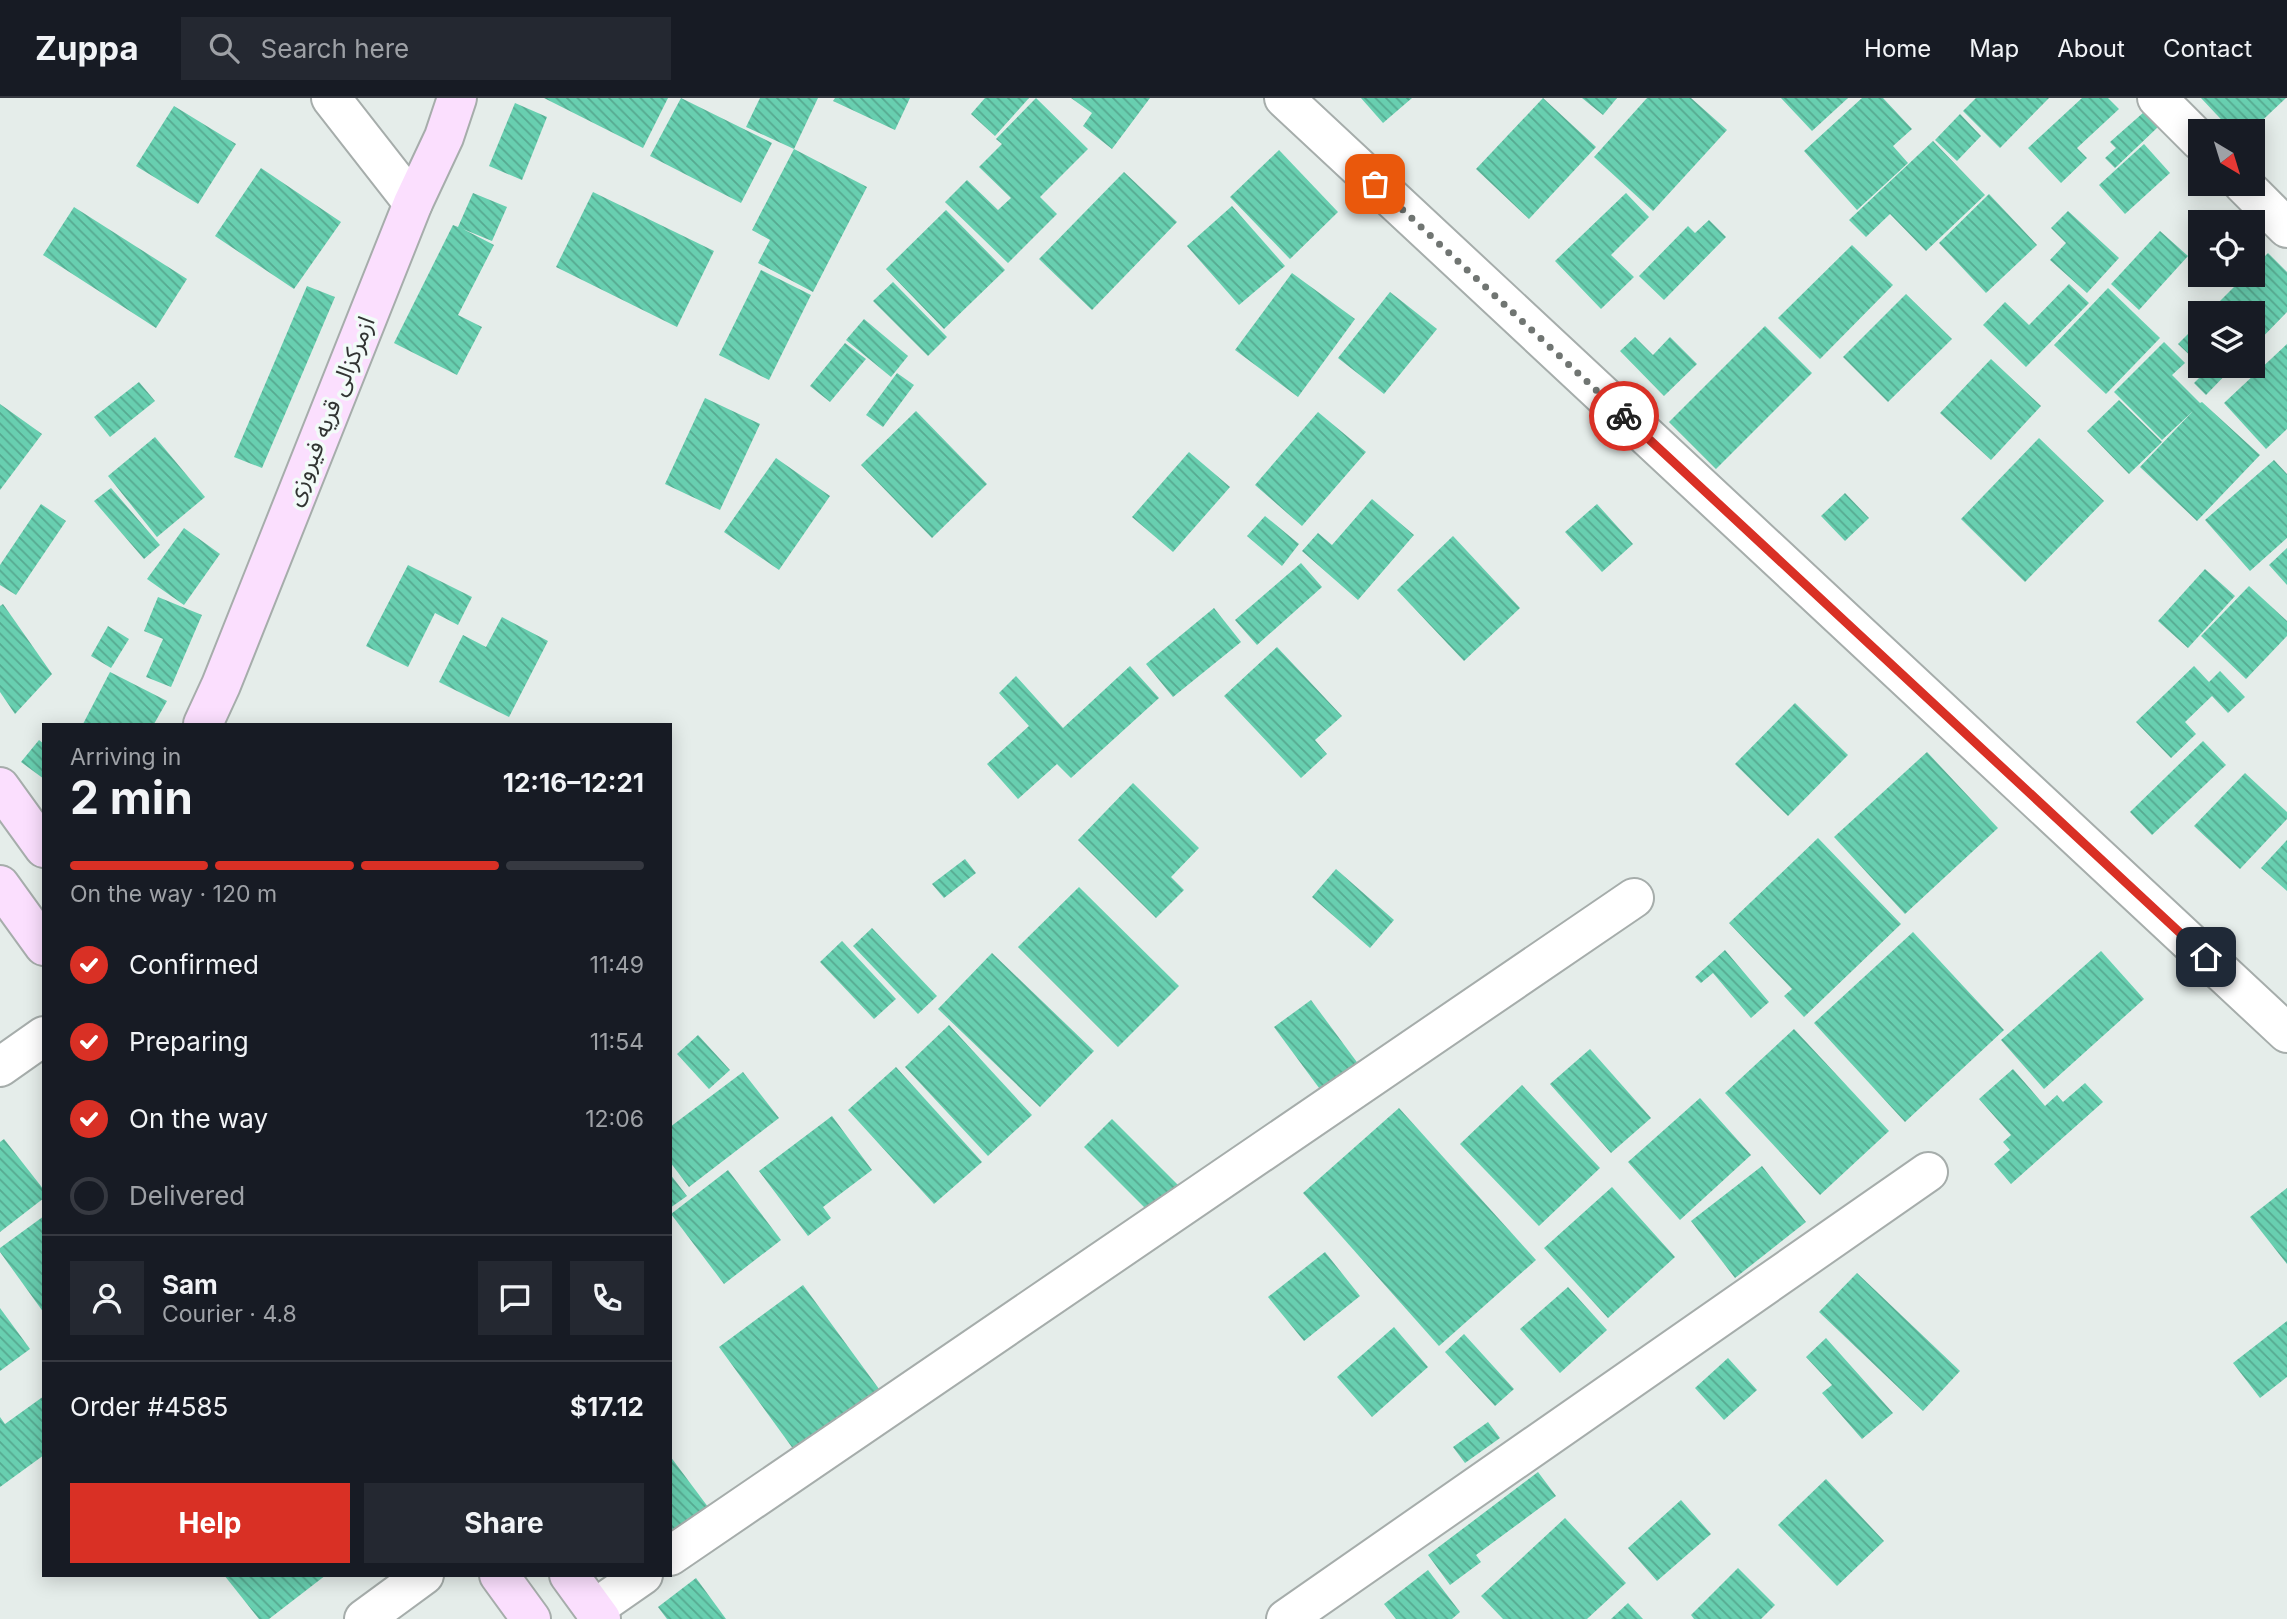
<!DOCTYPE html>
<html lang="en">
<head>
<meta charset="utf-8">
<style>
	:root { --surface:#171b24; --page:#242831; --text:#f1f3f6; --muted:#9ea1a6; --line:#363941; --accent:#d93025 }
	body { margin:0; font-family:Inter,"Noto Sans Arabic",sans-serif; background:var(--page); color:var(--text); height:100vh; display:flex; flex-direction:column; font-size:26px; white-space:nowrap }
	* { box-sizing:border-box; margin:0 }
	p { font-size:23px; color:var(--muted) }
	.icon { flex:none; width:38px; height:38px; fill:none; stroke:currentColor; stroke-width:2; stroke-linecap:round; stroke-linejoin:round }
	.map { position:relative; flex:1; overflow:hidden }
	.side { position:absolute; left:42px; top:625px; width:630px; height:854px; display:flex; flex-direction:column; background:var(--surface); border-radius:0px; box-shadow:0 4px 18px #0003 }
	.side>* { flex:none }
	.needle { width:46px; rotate:142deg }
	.controls { position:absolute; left:2188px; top:21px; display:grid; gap:14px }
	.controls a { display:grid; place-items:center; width:77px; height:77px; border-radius:0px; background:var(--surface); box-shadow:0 4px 18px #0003; font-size:35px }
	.pin { position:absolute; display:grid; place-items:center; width:60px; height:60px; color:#fff; margin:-30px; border-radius:14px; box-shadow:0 4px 10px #0006 }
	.courier { position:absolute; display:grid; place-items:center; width:70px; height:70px; margin:-35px; border:5px solid #d93025; border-radius:50%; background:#fff; color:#222; box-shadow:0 2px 9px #0007 }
	.summary em { font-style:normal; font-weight:700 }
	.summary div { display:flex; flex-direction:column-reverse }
	.summary { display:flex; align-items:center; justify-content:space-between; height:119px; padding:0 28px }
	h1 { font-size:46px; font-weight:700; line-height:52px }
	.bar { display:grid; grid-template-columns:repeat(4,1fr); gap:10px 7px; align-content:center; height:84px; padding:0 28px }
	.bar i { height:9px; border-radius:5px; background:var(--line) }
	.bar .on { background:var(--accent) }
	.bar p { grid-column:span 4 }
	.line { display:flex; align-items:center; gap:18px; padding:0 28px; border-top:2px solid var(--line) }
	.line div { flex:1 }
	.round { display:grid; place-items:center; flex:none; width:74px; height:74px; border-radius:0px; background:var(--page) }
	ol { padding:0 28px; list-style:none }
	li { display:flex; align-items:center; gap:21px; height:77px }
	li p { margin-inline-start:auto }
	li .icon { padding:7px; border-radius:50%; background:var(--accent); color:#fff; stroke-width:4 }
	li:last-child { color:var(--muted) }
	li i { width:38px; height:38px; border:4px solid var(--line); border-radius:50% }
	.button { display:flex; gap:14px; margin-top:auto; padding:14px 28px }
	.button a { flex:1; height:80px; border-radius:0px; background:var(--accent); color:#fff; font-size:28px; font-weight:700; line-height:80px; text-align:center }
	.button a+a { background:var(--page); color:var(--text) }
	header { display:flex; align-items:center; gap:42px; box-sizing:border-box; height:98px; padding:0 35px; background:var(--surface); border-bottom:2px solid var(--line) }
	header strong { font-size:33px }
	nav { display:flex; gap:38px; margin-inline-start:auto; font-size:24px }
	.search { width:490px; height:63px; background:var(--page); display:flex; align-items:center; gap:18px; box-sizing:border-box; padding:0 24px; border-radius:0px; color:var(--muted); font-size:26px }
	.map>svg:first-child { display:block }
	.building { fill:url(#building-back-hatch) }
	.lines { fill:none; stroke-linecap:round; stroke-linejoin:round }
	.street-casing { stroke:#a6adab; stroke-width:42 }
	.secondary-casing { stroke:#a6adab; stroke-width:42 }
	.street { stroke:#fff; stroke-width:38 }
	.secondary { stroke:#fbdffe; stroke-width:38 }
	.done { stroke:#707572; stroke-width:7; stroke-dasharray:0 12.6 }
	.route { stroke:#d93025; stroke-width:9 }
	.labels { text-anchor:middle; stroke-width:7; stroke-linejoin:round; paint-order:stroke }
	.street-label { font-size:24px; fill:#313432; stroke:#f2fbf8 }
</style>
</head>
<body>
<header>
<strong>Zuppa</strong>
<div class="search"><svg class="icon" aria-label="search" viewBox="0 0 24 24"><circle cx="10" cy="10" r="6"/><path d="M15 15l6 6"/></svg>Search here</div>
<nav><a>Home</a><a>Map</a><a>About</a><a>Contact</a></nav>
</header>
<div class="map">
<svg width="2287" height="1521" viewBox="0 0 2287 1521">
	<defs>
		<pattern id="building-back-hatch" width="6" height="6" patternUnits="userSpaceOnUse" patternTransform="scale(1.75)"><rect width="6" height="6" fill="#68cfb0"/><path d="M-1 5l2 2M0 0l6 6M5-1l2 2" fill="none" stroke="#56a990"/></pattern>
	</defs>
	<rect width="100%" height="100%" fill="#e5edea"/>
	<g class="building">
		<polygon points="544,0 668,0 643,50"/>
		<polygon points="681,0 772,45 741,105 650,58"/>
		<polygon points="760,0 818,0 794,51 746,29"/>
		<polygon points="835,0 910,0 895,32 833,3"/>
		<polygon points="985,0 1029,0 995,38 971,16"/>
		<polygon points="1036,0 1088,51 1040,99 1057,116 1008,165 945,104 967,82 998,112 1011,100 979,69 1002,46 996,41"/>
		<polygon points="1071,0 1150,0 1112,51 1083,28 1092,15"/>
		<polygon points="1361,0 1412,0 1383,25"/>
		<polygon points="1543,0 1596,49 1529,121 1476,71"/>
		<polygon points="1582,0 1617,0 1603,17"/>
		<polygon points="1647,0 1691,0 1727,32 1653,113 1594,59"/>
		<polygon points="1781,0 1848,0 1812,33"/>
		<polygon points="1862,0 1883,0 1912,31 1893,48 1908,65 1857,112 1804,53"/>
		<polygon points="1976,0 2049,0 2000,50 1963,13"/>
		<polygon points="2082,0 2108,0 2119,11 2077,50 2087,60 2061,85 2028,50"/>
		<polygon points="2201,0 2286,0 2251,33 2232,33"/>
		<polygon points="515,5 547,19 522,82 489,68"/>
		<polygon points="174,8 236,46 198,106 136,68"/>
		<polygon points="2144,14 2158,29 2115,70 2105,60 2116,50 2110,44"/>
		<polygon points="1960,16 1981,38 1957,63 1935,42"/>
		<polygon points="1933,43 1985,97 1926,153 1890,116 1866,139 1849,122"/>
		<polygon points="2144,46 2170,75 2125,116 2099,87"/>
		<polygon points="794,51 867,89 813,194 758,165 770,142 752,132"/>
		<polygon points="1279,52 1338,114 1290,161 1230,99"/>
		<polygon points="261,70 341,124 294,191 215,138"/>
		<polygon points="1124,74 1177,124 1092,212 1039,161"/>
		<polygon points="593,94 714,153 677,229 556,169"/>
		<polygon points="473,95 507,109 492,143 463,131 494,147 458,217 482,229 457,277 394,245 453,127 458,129"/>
		<polygon points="1626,95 1649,119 1611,157 1634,179 1601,211 1555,163"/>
		<polygon points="1989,96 2037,147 1986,195 1939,145"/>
		<polygon points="1232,108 1285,168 1239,207 1187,148"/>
		<polygon points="74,109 187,181 156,230 43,157"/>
		<polygon points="946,112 1005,172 944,231 886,171"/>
		<polygon points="2068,113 2119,160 2087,195 2050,162 2066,145 2051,130"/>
		<polygon points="1709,122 1726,139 1664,202 1639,178 1688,128 1695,135"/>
		<polygon points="2160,133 2188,158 2139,212 2111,186"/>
		<polygon points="1852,147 1893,187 1820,261 1778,220"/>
		<polygon points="2268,155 2287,174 2287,214 2252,250 2252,215 2208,215 2246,177 2252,177 2252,171"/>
		<polygon points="761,172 811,197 769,282 719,257"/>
		<polygon points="1292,175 1355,221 1298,299 1235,252"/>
		<polygon points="893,184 947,239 928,258 873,203"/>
		<polygon points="2069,186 2089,205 2026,269 1983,227 2005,204 2029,227"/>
		<polygon points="307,188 335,199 262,370 234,359"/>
		<polygon points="2108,190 2160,240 2106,296 2054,247"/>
		<polygon points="1390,194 1437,231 1384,296 1338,260"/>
		<polygon points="1906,196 1952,241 1888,304 1843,259"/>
		<polygon points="864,221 908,258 891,279 846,242"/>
		<polygon points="2200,224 2200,267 2178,246"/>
		<polygon points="1765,228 1812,275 1716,371 1669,324"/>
		<polygon points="1635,239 1653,257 1670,239 1697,266 1664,298 1620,253"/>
		<polygon points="2164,244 2185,265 2172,277 2200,305 2202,304 2260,357 2197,423 2140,369 2193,313 2162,342 2114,294"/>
		<polygon points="845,245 866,261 830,304 810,288"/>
		<polygon points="2287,246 2287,331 2266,351 2224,305"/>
		<polygon points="1991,261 2041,308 1991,362 1940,315"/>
		<polygon points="2201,268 2234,268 2206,297 2194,285 2206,273"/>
		<polygon points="897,275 914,287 883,329 866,317"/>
		<polygon points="139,284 155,303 110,339 94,319"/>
		<polygon points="705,300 760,326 720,412 665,386"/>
		<polygon points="2119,302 2162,344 2129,376 2087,333"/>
		<polygon points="0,306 42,336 0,392"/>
		<polygon points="916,313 987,386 932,440 861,367"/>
		<polygon points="1318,314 1366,354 1302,428 1255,387"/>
		<polygon points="155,339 205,399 157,439 108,378"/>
		<polygon points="2039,340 2104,403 2025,484 1961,421"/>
		<polygon points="1189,354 1230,389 1173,454 1132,419"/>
		<polygon points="776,360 830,398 779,472 724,434"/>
		<polygon points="2274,362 2287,376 2287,440 2250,473 2205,422"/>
		<polygon points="111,390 160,447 144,461 94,403"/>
		<polygon points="1845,395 1869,420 1845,443 1821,418"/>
		<polygon points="1372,401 1414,437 1358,502 1302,453 1318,435 1332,447"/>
		<polygon points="41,406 66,423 16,497 0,487 0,467"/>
		<polygon points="1597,406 1633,446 1602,474 1565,434"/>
		<polygon points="1265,418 1299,446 1282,468 1247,438"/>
		<polygon points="184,430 220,456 184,507 147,481"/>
		<polygon points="1453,438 1520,510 1464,563 1397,492"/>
		<polygon points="2287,450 2287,487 2269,467"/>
		<polygon points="1301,465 1322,489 1257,547 1235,522"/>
		<polygon points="408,467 472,499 458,527 435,515 408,569 366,548"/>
		<polygon points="2205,471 2235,498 2188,550 2158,523"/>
		<polygon points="2249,488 2287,523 2287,538 2246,581 2201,538"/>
		<polygon points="158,499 202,517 171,589 146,579 163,541 144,533"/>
		<polygon points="3,506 52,576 15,616 0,594 0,508"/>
		<polygon points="1214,510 1241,544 1173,599 1146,566"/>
		<polygon points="502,519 548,543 509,619 439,584 463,537 486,549"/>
		<polygon points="108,528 129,541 111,570 91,558"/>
		<polygon points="1277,549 1342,618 1315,642 1327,656 1301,680 1224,598"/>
		<polygon points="1130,568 1159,600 1071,680 1057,666 1018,701 987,666 1029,628 999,595 1016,578 1063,630"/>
		<polygon points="2194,568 2209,584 2220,573 2245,599 2228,615 2212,598 2185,624 2196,636 2171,660 2136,624"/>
		<polygon points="110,574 167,603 154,626 83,626"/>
		<polygon points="1795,605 1848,657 1788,718 1735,666"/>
		<polygon points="39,642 44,646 44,681 21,664"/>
		<polygon points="2203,643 2226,667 2152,737 2130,714"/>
		<polygon points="1927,654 1998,730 1905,816 1834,739"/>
		<polygon points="2245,675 2287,714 2287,721 2240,771 2194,728"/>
		<polygon points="1133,685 1199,750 1171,779 1184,792 1156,820 1078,742"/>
		<polygon points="1818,740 1901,826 1804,919 1784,898 1792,891 1729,825"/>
		<polygon points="2287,742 2287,793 2261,770"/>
		<polygon points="965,761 976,775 944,800 932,786"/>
		<polygon points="1336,771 1394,822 1370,850 1312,799"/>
		<polygon points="1079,789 1179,888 1118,949 1018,849"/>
		<polygon points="872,830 937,898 918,916 853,848"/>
		<polygon points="1913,834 2004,932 1905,1024 1814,925"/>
		<polygon points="842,843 896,901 874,921 820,864"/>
		<polygon points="1725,852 1769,904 1751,920 1713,875 1701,885 1695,879"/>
		<polygon points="2101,853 2144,901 2044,991 2001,942"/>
		<polygon points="992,855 1094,953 1040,1009 938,911"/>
		<polygon points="1311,902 1362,971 1325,998 1274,929"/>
		<polygon points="949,927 1032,1017 988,1058 905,969"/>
		<polygon points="1794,931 1889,1033 1820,1097 1725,995"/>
		<polygon points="698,937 730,972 709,991 677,956"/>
		<polygon points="1590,951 1651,1020 1611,1055 1550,986"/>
		<polygon points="896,969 982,1064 934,1106 848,1012"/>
		<polygon points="2013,971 2045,1008 2057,997 2063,1004 2085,985 2103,1004 2011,1086 1994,1066 2010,1052 2003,1044 2011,1037 1979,1001"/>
		<polygon points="743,974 779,1020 689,1089 670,1064 670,1029"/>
		<polygon points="1522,987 1600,1070 1539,1128 1460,1046"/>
		<polygon points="1700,1000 1751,1057 1680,1122 1628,1064"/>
		<polygon points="1399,1010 1536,1162 1439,1248 1303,1095"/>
		<polygon points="832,1018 872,1072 823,1109 831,1120 808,1138 759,1073"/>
		<polygon points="1112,1021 1179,1088 1151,1116 1084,1049"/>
		<polygon points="4,1041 44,1092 44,1100 0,1134 0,1044"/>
		<polygon points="1762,1068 1806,1124 1735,1180 1691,1123"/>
		<polygon points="728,1072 781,1142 724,1186 671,1116"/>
		<polygon points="670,1076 687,1098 670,1110"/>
		<polygon points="1612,1089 1675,1159 1608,1220 1544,1150"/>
		<polygon points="2287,1090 2287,1166 2250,1119"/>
		<polygon points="44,1118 44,1215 0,1154 0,1150"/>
		<polygon points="1325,1154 1360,1198 1304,1243 1268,1199"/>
		<polygon points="1857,1175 1960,1273 1923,1313 1819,1214"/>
		<polygon points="803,1187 879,1291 794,1352 719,1249"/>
		<polygon points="1568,1189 1607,1232 1560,1275 1520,1231"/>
		<polygon points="0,1210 30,1251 0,1273"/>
		<polygon points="2287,1223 2287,1279 2260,1300 2233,1265"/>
		<polygon points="1394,1229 1428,1269 1372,1319 1337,1279"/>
		<polygon points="1464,1236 1514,1291 1495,1308 1445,1254"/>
		<polygon points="1826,1240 1893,1315 1862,1341 1822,1295 1832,1287 1806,1259"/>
		<polygon points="1728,1260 1757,1292 1724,1322 1695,1290"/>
		<polygon points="44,1298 44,1357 0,1389 0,1319 5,1326"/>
		<polygon points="1488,1324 1500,1340 1465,1365 1453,1349"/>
		<polygon points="670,1358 717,1421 670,1455"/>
		<polygon points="1538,1374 1556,1398 1476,1457 1481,1464 1450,1487 1428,1457"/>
		<polygon points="1826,1381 1884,1443 1837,1488 1778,1427"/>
		<polygon points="1681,1402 1711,1436 1657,1483 1628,1450"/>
		<polygon points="1565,1420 1626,1485 1587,1521 1503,1521 1481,1498"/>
		<polygon points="1738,1470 1775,1507 1761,1521 1694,1521 1691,1517"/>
		<polygon points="1428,1472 1460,1514 1452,1521 1396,1521 1384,1506"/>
		<polygon points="224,1477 326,1477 269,1521 259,1521"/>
		<polygon points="696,1480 726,1521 667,1521 658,1509"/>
		<polygon points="1628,1505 1643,1521 1611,1521"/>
	</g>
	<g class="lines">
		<g class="street-casing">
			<g id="street">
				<polyline points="331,0 413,105"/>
				<polyline points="1284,0 2287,935"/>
				<polyline points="2157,0 2200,43"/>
				<polyline points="2243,86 2287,130"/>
				<polyline points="0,969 44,938"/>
				<polyline points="670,1458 1634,800"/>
				<polyline points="594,1511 643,1477"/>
				<polyline points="364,1521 424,1477"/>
				<polyline points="1286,1521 1928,1074"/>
			</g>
		</g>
		<g class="secondary-casing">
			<g id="secondary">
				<polyline points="203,626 221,587 413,105 444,39 457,0"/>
				<polyline points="0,689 44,750"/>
				<polyline points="0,787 44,848"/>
				<polyline points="499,1477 531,1521"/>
				<polyline points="569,1477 601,1521"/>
			</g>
		</g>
		<use href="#street" class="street"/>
		<use href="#secondary" class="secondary"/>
	</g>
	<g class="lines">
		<polyline class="done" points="1375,86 1624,318"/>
		<polyline class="route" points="1624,318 2206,859"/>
	</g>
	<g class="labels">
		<g class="street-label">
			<text transform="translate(330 313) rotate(-68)" y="8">ازمرکزالی قریه فیروزی</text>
		</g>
	</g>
</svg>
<div class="controls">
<a><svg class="needle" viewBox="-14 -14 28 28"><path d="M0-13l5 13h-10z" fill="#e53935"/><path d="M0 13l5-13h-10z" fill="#9ea1a6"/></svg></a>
<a><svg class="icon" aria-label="locate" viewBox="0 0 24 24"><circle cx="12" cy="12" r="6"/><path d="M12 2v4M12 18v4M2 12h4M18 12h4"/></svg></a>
<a><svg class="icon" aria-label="layers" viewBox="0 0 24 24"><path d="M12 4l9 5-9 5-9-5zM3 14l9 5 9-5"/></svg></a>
</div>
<div class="pin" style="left:1375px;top:86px;background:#ea580c"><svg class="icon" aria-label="bag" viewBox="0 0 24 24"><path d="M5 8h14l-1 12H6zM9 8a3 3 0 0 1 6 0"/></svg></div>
<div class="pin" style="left:2206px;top:859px;background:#1f2937"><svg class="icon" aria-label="home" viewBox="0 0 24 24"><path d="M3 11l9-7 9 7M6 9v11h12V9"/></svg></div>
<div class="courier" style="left:1624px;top:318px"><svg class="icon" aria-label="bike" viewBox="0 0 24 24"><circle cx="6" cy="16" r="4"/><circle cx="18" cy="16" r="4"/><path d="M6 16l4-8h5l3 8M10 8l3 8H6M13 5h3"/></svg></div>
<section class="side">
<div class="summary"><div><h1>2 min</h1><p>Arriving in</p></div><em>12:16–12:21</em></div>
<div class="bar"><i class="on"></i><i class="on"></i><i class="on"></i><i></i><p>On the way · 120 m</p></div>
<ol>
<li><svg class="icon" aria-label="check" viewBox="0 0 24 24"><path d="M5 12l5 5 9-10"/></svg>Confirmed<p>11:49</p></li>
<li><svg class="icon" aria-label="check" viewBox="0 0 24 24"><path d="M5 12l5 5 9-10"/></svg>Preparing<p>11:54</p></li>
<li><svg class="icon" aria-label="check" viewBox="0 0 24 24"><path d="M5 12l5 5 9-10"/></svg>On the way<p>12:06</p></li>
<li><i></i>Delivered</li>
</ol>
<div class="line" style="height:126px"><a class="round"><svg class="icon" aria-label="person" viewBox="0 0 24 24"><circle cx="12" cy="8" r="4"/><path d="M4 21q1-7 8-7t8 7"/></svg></a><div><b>Sam</b><p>Courier · 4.8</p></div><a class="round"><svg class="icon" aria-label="chat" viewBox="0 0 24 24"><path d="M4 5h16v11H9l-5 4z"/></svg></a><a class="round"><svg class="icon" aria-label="phone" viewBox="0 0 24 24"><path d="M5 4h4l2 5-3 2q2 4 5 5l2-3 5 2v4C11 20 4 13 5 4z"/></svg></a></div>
<div class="line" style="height:91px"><div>Order #4585</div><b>$17.12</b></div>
<div class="button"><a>Help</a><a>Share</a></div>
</section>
</div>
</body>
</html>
